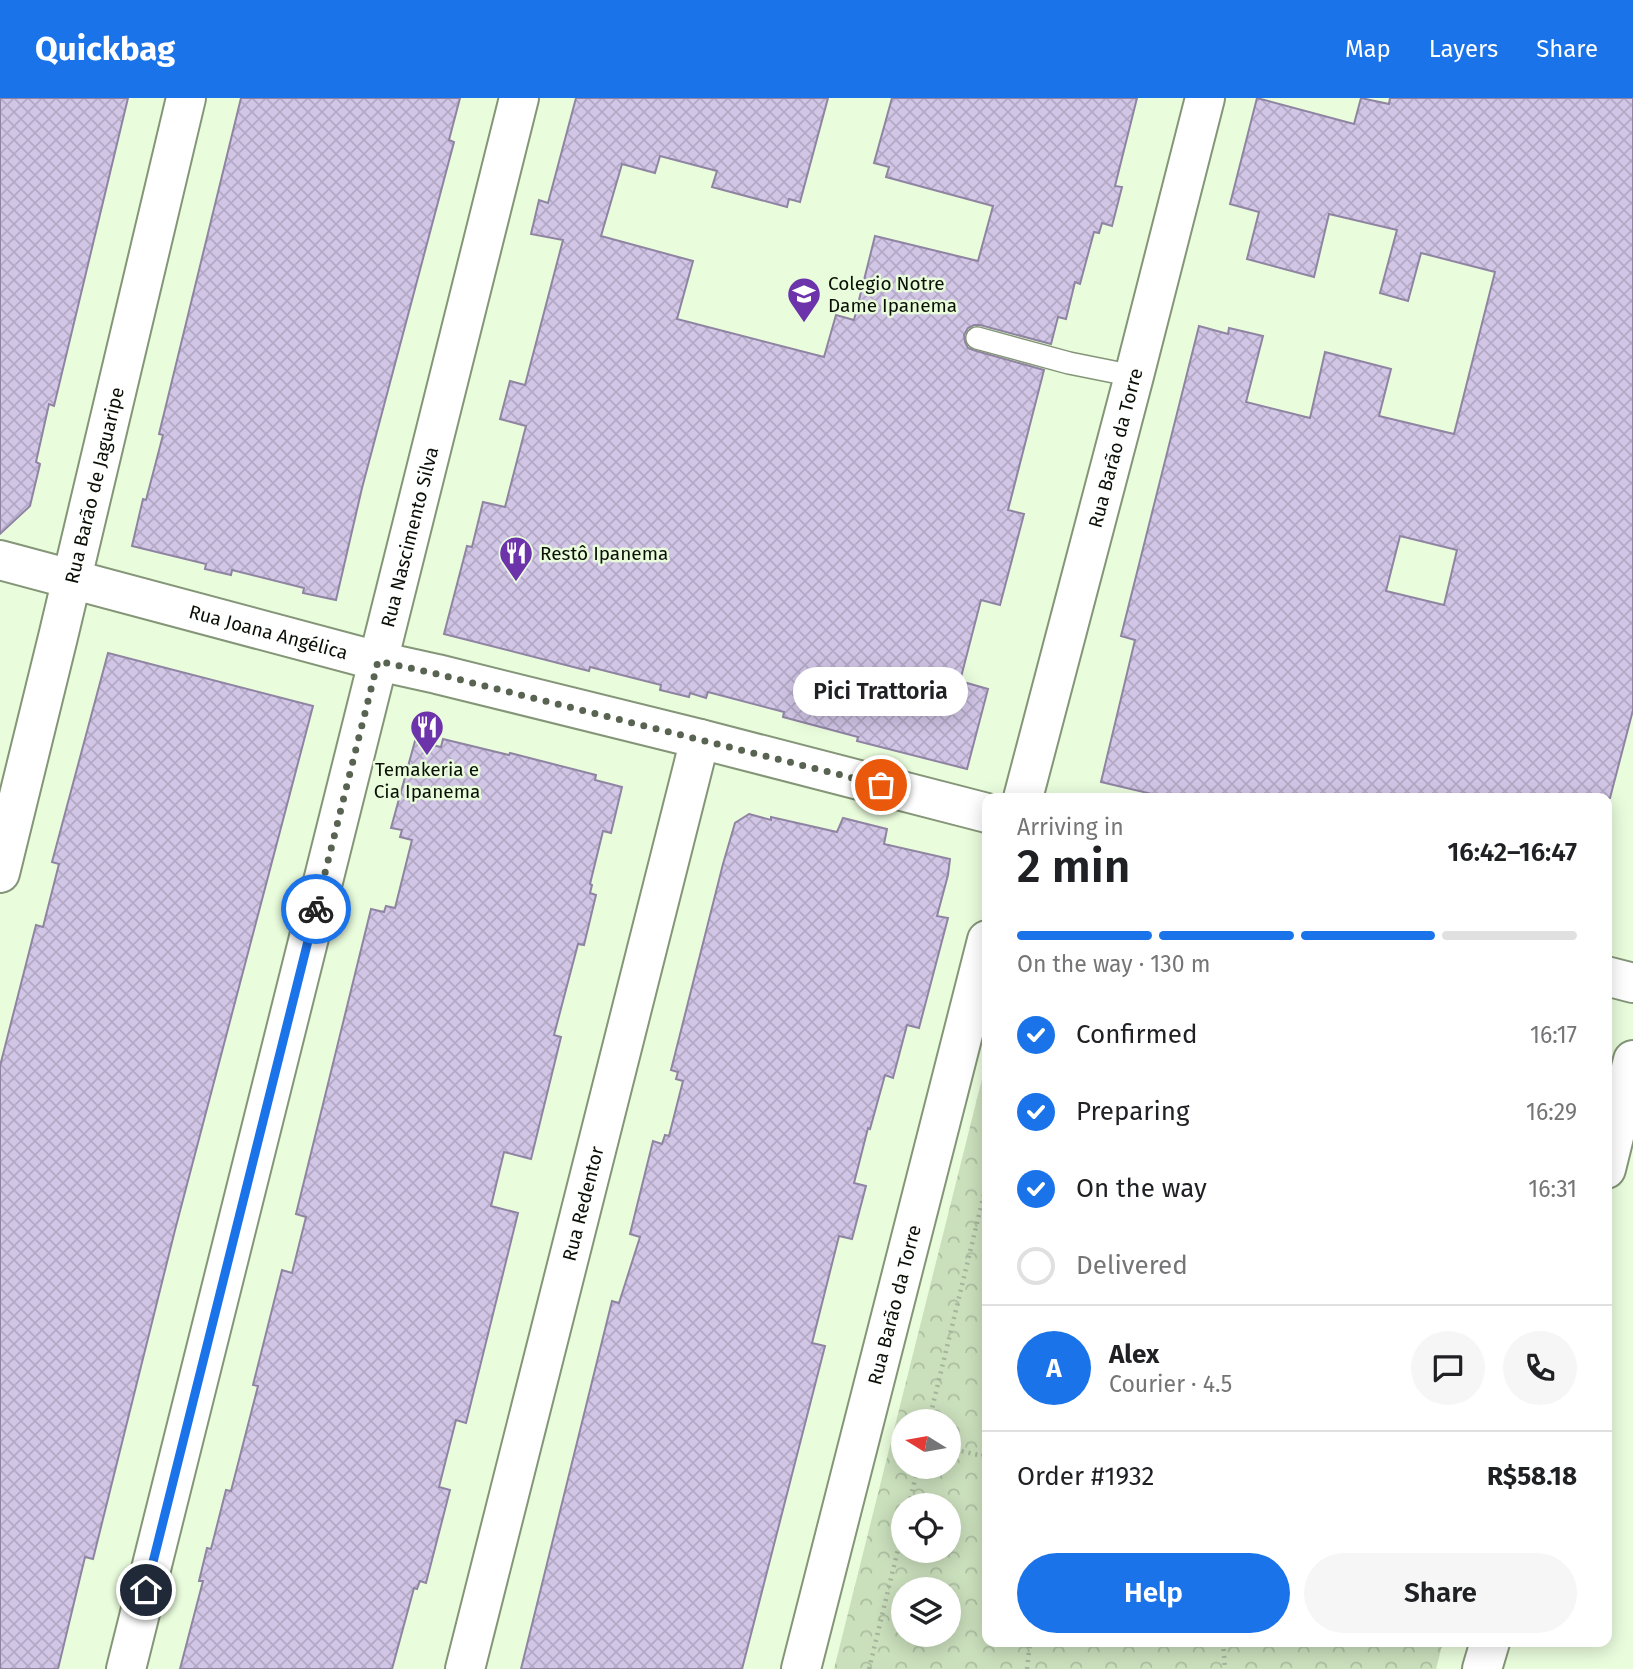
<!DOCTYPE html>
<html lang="en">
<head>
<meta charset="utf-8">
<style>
	:root { --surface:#fff; --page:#f6f6f6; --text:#202124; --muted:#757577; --line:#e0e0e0; --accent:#1a73e8 }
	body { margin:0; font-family:"Fira Sans",sans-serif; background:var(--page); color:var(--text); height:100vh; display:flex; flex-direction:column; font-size:26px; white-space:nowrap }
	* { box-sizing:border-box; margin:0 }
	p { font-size:23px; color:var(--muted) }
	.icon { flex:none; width:38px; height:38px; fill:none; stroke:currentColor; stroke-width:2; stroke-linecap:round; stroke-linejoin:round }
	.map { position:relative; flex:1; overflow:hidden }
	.details { position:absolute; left:982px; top:695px; width:630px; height:854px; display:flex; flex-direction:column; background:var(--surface); border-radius:14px; box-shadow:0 4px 18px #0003 }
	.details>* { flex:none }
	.needle { width:46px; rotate:281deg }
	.controls { position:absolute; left:891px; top:1311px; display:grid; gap:14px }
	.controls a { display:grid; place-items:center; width:70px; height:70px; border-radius:50%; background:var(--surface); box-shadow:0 4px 18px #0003; font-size:35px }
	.pin { position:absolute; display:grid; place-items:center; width:60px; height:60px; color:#fff; margin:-30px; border:4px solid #fff; border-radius:50%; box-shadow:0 2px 7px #0007 }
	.courier { position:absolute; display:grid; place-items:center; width:70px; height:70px; margin:-35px; border:5px solid #1a73e8; border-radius:50%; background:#fff; color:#222; box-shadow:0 2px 9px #0007 }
	.bubble { position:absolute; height:49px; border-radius:24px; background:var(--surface); box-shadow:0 4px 18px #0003; font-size:23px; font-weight:600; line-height:49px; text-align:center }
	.summary em { font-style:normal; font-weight:600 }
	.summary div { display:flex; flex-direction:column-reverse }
	.summary { display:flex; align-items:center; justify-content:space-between; height:119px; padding:0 35px }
	h1 { font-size:46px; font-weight:600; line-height:52px }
	.bar { display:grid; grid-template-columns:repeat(4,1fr); gap:10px 7px; align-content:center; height:84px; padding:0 35px }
	.bar i { height:9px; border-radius:5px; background:var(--line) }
	.bar .active { background:var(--accent) }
	.bar p { grid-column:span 4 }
	.line { display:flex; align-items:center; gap:18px; padding:0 35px; border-top:2px solid var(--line) }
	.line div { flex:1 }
	.round { display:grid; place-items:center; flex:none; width:74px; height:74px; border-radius:37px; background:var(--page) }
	ol { padding:0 35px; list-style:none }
	li { display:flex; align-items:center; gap:21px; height:77px }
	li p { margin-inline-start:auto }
	li .icon { padding:7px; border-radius:50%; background:var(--accent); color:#fff; stroke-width:4 }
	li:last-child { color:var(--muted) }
	li i { width:38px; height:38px; border:4px solid var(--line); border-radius:50% }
	.action { display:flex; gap:14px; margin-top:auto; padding:14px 35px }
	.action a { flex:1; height:80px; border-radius:42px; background:var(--accent); color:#fff; font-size:28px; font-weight:600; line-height:80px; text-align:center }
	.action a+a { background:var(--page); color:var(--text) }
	header { display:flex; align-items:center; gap:42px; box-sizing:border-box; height:98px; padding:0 35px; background:var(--accent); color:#fff }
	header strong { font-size:33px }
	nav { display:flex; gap:38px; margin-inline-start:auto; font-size:24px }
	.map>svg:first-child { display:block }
	.park { fill:url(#park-crowns); fill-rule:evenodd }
	.building { fill:url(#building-cross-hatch); stroke:#8f84a2; stroke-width:2; fill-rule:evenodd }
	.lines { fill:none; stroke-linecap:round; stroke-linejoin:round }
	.lane-casing { stroke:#849578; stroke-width:24 }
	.street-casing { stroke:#849578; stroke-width:42 }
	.secondary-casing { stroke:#849578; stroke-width:42 }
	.path { stroke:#a5b49b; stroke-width:4.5; stroke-dasharray:2 5; stroke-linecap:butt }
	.lane { stroke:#fff; stroke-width:21 }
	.street { stroke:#fff; stroke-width:38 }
	.secondary { stroke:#fff; stroke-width:38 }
	.done { stroke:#586351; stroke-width:7; stroke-dasharray:0 12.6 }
	.route { stroke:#1a73e8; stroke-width:9 }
	.labels { text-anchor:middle; stroke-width:5; stroke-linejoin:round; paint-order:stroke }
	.poi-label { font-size:19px; fill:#0a1006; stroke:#e9fcdc; text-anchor:start }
	.street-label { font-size:19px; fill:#0a1006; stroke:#e9fcdc }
</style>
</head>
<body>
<header>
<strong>Quickbag</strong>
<nav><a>Map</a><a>Layers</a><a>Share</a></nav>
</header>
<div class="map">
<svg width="1633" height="1571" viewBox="0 0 1633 1571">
	<defs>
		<pattern id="park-crowns" width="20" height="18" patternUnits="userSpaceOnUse" patternTransform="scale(1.75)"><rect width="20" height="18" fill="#cadfbc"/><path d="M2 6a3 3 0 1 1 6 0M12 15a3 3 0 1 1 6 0" fill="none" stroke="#acbea0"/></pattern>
		<pattern id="building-cross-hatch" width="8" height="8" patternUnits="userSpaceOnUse" patternTransform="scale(1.75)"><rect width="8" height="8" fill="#d2c6e7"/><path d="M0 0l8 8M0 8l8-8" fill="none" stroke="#b3a9c5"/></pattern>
	</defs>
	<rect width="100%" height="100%" fill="#e9fcdc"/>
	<path class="park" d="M 987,961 L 987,1544 L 1443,1544 L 1436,1571 L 834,1571 ZM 903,1323 L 948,1323 L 948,1368 L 903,1368 ZM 903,1407 L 948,1407 L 948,1452 L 903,1452 ZM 903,1491 L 948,1491 L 948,1536 L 903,1536 Z"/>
	<g class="building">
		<polygon points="0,0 128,0 54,308 49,306 36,364 40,366 30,408 0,436"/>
		<polygon points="241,0 460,0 449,42 454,44 362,390 336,502 303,495 304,490 232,472 231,477 205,471 206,466 132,448 143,401 146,402 163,337 159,336"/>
		<polygon points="576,0 828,0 800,104 789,101 787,109 712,89 717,73 660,58 655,75 622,66 601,138 693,163 677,221 824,259 836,217 854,222 875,138 978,163 993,108 886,79 889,69 874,65 892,0 1137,0 1115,88 1122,89 1112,128 1102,125 1099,135 1094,134 1080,186 1075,184 1066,221 1058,219 1051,246 980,227 974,227 968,230 964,237 965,244 968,250 973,252 1044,272 1008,412 1024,416 1000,507 981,502 960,583 988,591 967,671 857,643 858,639 783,619 784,614 708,594 706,600 690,595 689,599 660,592 661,587 590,569 589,573 444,536 467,448 472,449 483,404 505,409 526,328 500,321 510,283 525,287 563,142 531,136 539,102 548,105"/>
		<path d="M 1257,0 L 1354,26 L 1361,0 L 1389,6 L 1390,0 L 1633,0 L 1633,612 L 1610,700 L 1169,700 L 1101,684 L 1135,542 L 1121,538 L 1199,228 L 1228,236 L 1229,230 L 1263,238 L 1246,304 L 1310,320 L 1325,254 L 1391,271 L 1379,318 L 1454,336 L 1495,174 L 1421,155 L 1408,203 L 1380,195 L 1397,132 L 1329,116 L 1314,179 L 1247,161 L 1259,114 L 1230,106 ZM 1400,438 L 1457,452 L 1444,507 L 1386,493 Z"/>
		<polygon points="108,555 313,608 175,1132 93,1461 85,1459 58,1571 0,1571 0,968 36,827 43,829 59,766 52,764"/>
		<polygon points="443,641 509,657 510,655 596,677 595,682 622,689 611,735 603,733 590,786 592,787 590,795 596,797 584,847 578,846 554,937 561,939 531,1061 504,1054 491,1108 518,1115 466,1325 456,1322 439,1389 450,1392 426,1485 420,1483 417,1491 414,1490 392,1571 180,1571 203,1483 199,1483 207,1450 211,1451 226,1392 231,1393 258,1288 253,1287 282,1172 292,1175 306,1119 296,1116 371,811 384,814 386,808 395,810 412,742 400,739 402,732 391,730 415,643 441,649"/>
		<polygon points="749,716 771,722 771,719 837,734 843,720 887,731 884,746 950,761 948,777 937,818 948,820 919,930 907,927 893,980 885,977 870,1031 868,1030 854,1085 866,1088 852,1141 839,1138 812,1245 825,1248 742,1571 521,1571 612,1203 619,1205 640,1139 630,1136 653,1043 662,1046 665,1037 669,1038 683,983 676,981 678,974 671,972 723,766 735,725"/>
	</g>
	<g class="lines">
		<g class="lane-casing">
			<polyline id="lane" points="977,240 1069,265 1134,278"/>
		</g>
		<g class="street-casing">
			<g id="street">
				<path id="s1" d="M 0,462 L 378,563 L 437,576 L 700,641 L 987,715"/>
				<path id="s2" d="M 1023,700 L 1134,278 L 1205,0"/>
				<path id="s3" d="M 0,775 L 58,539 L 186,0"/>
				<polyline points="1606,878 1633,885"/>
				<path id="s4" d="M 126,1571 L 519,0"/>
				<path id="s5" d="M 465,1571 L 700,641"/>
				<path id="s6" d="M 801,1571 L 987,842"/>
			</g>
		</g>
		<g class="secondary-casing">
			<g id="secondary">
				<polyline points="1606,1071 1633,962"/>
				<polyline points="1482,1571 1490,1544"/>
			</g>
		</g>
		<g class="path">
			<polyline points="929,1323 987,1084"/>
			<polyline points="948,1350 987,1359"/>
			<polyline points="983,1358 987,1343"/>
			<polyline points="909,1407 918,1368"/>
			<polyline points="1223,1544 1225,1571"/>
			<polyline points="869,1571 903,1431"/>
			<polyline points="1027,1571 1030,1544"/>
		</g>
		<use href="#lane" class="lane"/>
		<use href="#street" class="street"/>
		<use href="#secondary" class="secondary"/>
	</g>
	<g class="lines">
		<polyline class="done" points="316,811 378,563 437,576 881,687"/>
		<polyline class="route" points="146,1492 316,811"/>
	</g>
	<defs>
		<g id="school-pin" transform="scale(1.75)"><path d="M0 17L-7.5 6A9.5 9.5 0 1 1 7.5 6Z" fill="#6c33aa" stroke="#e9fcdc"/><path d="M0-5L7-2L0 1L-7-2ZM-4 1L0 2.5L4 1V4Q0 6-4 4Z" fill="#fff"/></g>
		<g id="restaurant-pin" transform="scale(1.75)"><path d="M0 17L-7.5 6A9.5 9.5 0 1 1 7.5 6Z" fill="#6c33aa" stroke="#e9fcdc"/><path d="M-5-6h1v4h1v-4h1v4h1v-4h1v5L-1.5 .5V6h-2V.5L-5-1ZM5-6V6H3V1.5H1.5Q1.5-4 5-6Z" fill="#fff"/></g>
	</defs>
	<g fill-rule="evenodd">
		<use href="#school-pin" x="804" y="196"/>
		<use href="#restaurant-pin" x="516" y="455"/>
		<use href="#restaurant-pin" x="427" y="629"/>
	</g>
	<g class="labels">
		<g class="poi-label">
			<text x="828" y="192">Colegio Notre<tspan x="828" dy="22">Dame Ipanema</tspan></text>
			<text x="540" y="462">Restô Ipanema</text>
			<text x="427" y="678" text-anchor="middle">Temakeria e<tspan x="427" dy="22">Cia Ipanema</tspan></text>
		</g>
		<g class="street-label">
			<text dy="7" stroke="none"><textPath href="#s2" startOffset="362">Rua Barão da Torre</textPath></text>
			<text dy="7" stroke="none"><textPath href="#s3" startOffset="399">Rua Barão de Jaguaripe</textPath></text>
			<text dy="7" stroke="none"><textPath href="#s4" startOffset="1167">Rua Nascimento Silva</textPath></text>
			<text dy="7" stroke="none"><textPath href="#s1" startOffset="278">Rua Joana Angélica</textPath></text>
			<text dy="7" stroke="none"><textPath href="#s5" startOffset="480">Rua Redentor</textPath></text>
			<text dy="7" stroke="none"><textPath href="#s6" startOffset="376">Rua Barão da Torre</textPath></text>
		</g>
	</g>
</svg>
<div class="controls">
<a><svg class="needle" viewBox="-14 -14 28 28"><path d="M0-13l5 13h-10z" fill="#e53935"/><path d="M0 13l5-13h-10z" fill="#757577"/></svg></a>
<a><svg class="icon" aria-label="locate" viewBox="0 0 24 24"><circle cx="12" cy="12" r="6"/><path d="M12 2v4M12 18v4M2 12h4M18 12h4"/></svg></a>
<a><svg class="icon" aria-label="layers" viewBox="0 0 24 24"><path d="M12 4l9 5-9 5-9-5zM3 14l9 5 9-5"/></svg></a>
</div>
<div class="pin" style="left:881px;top:687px;background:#ea580c"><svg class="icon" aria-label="bag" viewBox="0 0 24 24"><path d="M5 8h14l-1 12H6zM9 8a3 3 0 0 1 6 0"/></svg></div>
<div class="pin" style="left:146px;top:1492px;background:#1f2937"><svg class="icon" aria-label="home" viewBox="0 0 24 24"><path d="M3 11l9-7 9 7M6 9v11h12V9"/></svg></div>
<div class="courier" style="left:316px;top:811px"><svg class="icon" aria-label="bike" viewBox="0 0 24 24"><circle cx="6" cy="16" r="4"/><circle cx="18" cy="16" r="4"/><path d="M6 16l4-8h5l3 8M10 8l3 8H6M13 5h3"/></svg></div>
<div class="bubble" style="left:793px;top:569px;width:175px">Pici Trattoria</div>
<section class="details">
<div class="summary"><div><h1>2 min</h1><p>Arriving in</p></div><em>16:42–16:47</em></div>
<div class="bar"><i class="active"></i><i class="active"></i><i class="active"></i><i></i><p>On the way · 130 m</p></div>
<ol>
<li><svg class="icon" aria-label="check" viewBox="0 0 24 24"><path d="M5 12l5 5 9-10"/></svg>Confirmed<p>16:17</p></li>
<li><svg class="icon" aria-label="check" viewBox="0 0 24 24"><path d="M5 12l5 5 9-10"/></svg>Preparing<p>16:29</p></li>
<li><svg class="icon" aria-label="check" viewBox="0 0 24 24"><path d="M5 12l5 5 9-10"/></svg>On the way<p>16:31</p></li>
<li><i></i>Delivered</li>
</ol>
<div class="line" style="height:126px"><b class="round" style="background:var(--accent);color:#fff">A</b><div><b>Alex</b><p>Courier · 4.5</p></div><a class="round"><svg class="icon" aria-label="chat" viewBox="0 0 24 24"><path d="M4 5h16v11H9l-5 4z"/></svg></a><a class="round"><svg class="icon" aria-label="phone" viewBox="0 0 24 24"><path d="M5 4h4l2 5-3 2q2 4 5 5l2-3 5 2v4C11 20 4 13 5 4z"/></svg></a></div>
<div class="line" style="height:91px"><div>Order #1932</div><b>R$58.18</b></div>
<div class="action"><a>Help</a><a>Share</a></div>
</section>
</div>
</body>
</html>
